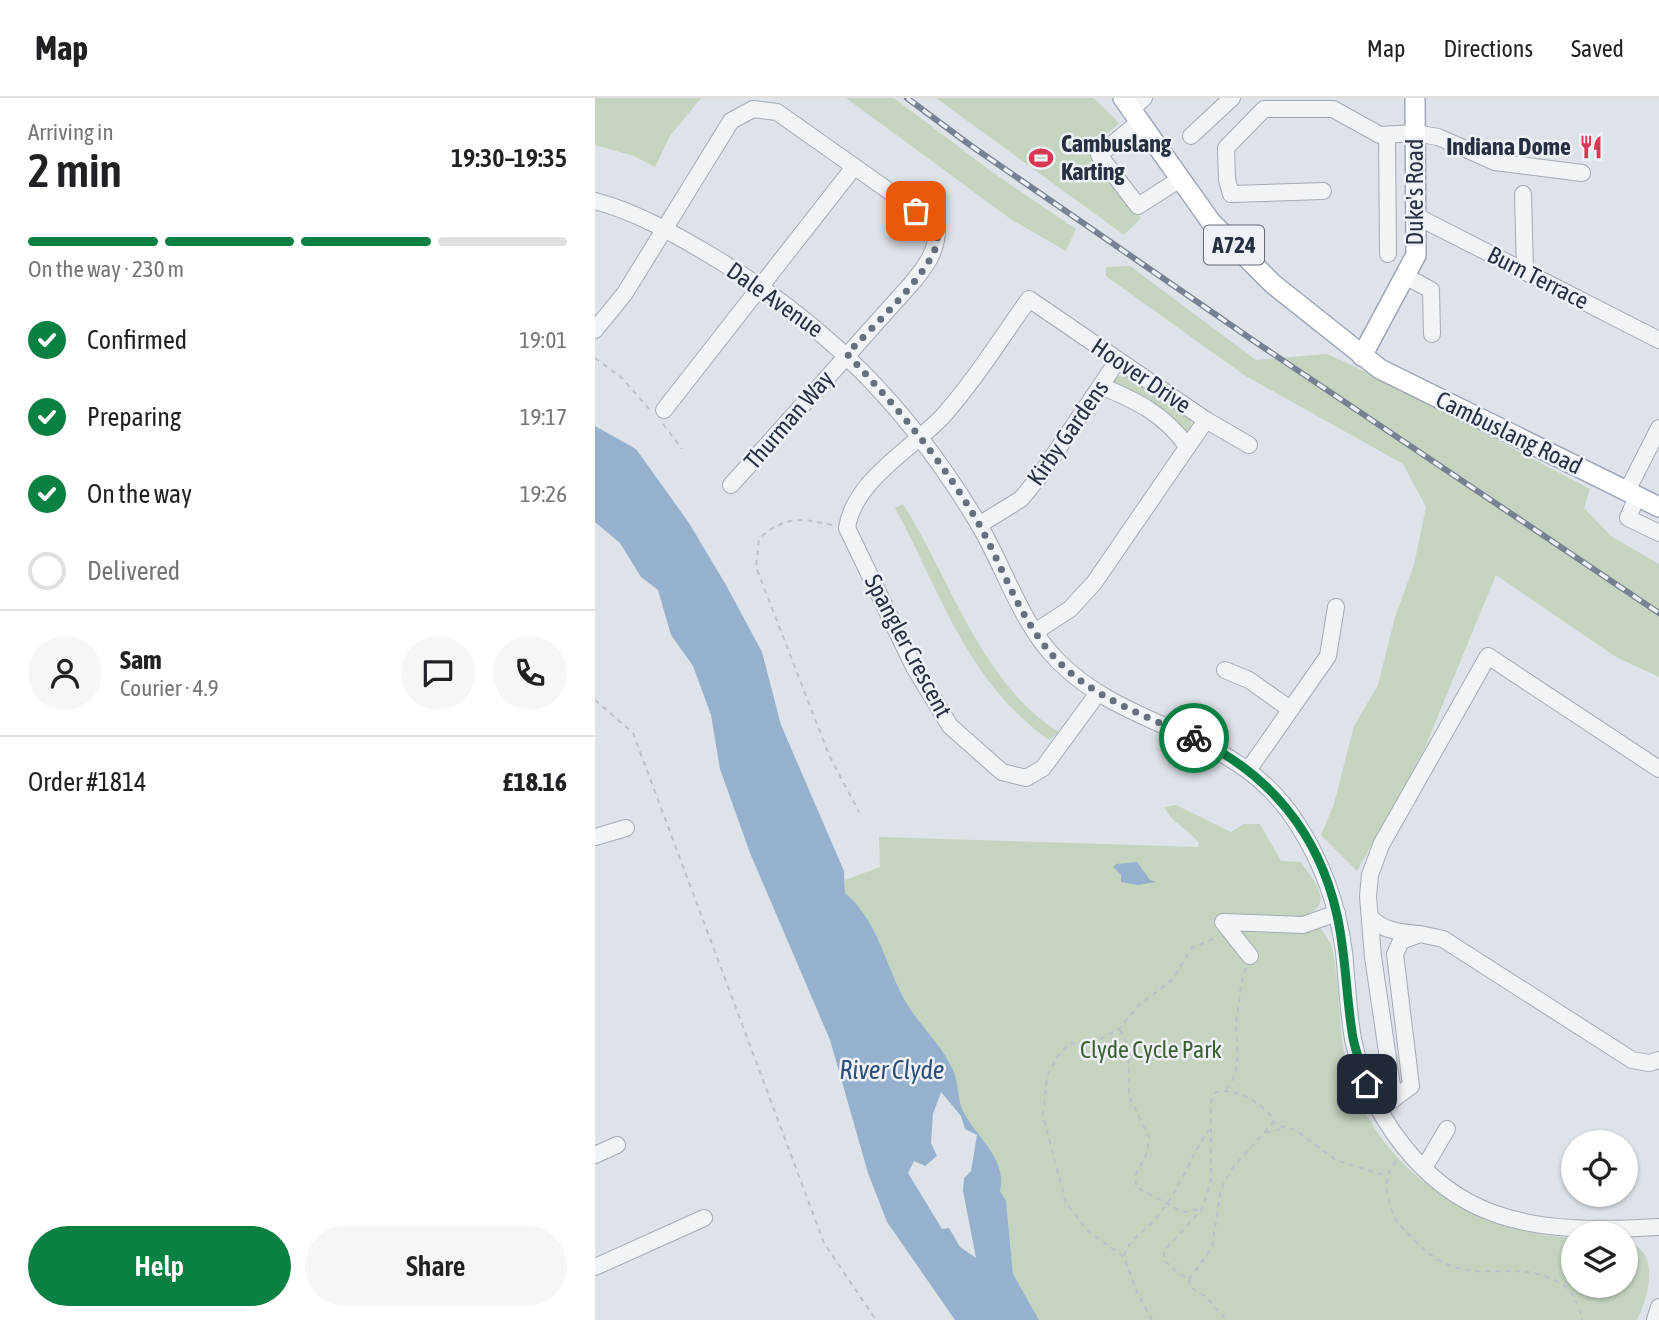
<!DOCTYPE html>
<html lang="en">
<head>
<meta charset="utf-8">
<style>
	:root { --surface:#fff; --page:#f6f6f6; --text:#202124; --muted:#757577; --line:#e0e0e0; --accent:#0b8043 }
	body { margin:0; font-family:"Asap Condensed",sans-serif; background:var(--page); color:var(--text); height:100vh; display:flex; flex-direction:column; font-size:26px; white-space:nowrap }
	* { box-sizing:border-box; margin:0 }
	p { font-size:23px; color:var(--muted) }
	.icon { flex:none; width:38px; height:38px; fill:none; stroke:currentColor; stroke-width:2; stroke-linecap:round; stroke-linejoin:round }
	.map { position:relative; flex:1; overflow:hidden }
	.drawer { display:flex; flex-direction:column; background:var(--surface); width:595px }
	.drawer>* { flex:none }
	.buttons { position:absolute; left:966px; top:1032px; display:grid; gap:14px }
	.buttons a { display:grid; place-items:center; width:77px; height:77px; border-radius:50%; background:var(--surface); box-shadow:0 2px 5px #0004; font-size:35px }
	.pin { position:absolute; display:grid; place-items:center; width:60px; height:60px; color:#fff; margin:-30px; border-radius:14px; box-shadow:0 4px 10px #0006 }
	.courier { position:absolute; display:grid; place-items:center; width:70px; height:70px; margin:-35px; border:5px solid #0b8043; border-radius:50%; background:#fff; color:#222; box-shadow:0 2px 9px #0007 }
	.overview em { font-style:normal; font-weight:600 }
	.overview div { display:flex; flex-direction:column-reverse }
	.overview { display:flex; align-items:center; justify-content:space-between; height:119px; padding:0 28px }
	h1 { font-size:46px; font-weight:600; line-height:52px }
	.bar { display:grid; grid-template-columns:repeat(4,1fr); gap:10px 7px; align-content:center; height:84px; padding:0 28px }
	.bar i { height:9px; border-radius:5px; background:var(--line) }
	.bar .active { background:var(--accent) }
	.bar p { grid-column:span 4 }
	.line { display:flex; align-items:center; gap:18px; padding:0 28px; border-top:2px solid var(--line) }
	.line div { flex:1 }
	.round { display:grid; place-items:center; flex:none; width:74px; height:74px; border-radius:37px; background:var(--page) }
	ol { padding:0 28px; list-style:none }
	li { display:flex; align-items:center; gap:21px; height:77px }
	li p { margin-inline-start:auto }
	li .icon { padding:7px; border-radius:50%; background:var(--accent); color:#fff; stroke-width:4 }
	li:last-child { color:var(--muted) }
	li i { width:38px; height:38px; border:4px solid var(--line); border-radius:50% }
	.action { display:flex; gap:14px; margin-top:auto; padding:14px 28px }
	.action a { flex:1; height:80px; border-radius:42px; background:var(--accent); color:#fff; font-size:28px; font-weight:600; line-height:80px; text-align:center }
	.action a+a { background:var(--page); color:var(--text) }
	header { display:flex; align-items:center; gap:42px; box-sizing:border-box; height:98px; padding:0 35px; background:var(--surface); border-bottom:2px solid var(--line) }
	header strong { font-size:33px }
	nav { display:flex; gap:38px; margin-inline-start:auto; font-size:24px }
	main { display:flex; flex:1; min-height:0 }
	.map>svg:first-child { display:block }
	.green { fill:#c4d4bf }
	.water { fill:#96b1cd; fill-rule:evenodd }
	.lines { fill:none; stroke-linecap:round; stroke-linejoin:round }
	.minor-casing { stroke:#a3aab4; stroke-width:18 }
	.major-casing { stroke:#9da7b6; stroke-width:22 }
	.path { stroke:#bcc1c8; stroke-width:2; stroke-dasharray:5 5; stroke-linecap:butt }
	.minor { stroke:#f1f4f7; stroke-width:16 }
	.major { stroke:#fff; stroke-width:19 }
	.rail-casing { stroke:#768294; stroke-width:6 }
	.rail { stroke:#eef2f7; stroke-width:3.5; stroke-dasharray:10; stroke-linecap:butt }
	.done { stroke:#666f7c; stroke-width:7; stroke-dasharray:0 12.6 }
	.route { stroke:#0b8043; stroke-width:9 }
	.labels { text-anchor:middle; stroke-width:5; stroke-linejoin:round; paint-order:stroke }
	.shield { fill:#eef2f7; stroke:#626a78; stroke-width:2 }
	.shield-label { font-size:23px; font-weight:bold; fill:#263042 }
	.poi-label { font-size:24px; font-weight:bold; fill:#263042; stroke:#eef2f7; text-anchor:start }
	.street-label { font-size:24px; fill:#263042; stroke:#eef2f7 }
	.park-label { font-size:24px; fill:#3b5f32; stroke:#eef2f7 }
	.water-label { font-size:26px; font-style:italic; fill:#2c5079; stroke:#eef2f7 }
</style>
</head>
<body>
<header>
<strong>Map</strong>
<nav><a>Map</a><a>Directions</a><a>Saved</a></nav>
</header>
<main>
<section class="drawer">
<div class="overview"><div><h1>2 min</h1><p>Arriving in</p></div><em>19:30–19:35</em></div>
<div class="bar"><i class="active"></i><i class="active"></i><i class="active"></i><i></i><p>On the way · 230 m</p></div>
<ol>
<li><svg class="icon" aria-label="check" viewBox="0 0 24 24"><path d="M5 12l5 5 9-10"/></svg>Confirmed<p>19:01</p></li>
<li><svg class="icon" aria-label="check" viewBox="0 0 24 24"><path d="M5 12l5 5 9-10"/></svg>Preparing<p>19:17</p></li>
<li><svg class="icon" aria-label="check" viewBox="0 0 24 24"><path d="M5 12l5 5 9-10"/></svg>On the way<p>19:26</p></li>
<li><i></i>Delivered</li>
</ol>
<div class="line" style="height:126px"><a class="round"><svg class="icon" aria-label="person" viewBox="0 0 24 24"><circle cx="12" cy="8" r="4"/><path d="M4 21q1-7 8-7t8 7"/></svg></a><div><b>Sam</b><p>Courier · 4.9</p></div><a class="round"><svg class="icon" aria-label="chat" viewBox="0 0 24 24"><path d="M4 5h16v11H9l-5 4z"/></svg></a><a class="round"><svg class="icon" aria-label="phone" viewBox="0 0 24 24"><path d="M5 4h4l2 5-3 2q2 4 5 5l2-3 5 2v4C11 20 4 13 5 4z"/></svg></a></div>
<div class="line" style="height:91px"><div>Order #1814</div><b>£18.16</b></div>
<div class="action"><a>Help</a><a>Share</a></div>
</section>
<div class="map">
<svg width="1064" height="1222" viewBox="0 0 1064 1222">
	<rect width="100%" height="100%" fill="#dee3e9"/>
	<g class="green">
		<polygon points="0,0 106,0 75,38 60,69 39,58 0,47"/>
		<polygon points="251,0 299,0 397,74 481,131 471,153 417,122"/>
		<polygon points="341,0 499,0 524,25 494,52 546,120 529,137"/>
		<polygon points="535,168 661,262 732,256 784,280 995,391 989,410 1016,438 1064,466 1064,579 1021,559 901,477 828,654 762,773 726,737 739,706 759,628 783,587 800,519 819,467 831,409 808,366 649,277 511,178 511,169"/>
		<polygon points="535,277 596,318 597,333 593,339 516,286 520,279"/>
		<path d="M 308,406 C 355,480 387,587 464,634 L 454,642 C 372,584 346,495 300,410 Z"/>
		<path d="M 581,707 L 636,734 L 649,726 L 665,726 L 686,763 L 706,764 C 716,779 739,804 715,815 C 721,826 734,839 737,850 C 746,890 742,932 753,972 C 781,1072 879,1134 978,1140 L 978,1188 L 1031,1188 L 1031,1144 C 1064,1151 1056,1193 1042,1222 L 444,1222 L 418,1176 L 411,1103 L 405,1093 C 413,1061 381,1039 368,1013 C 362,1001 364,984 358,972 C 347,947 326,929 312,906 C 290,868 285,824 250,796 L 250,782 L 285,769 L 284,739 L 603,749 L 604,745 C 593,731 577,725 569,709 Z"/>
	</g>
	<g class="water">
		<path d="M 0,328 L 41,351 L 94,425 L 131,487 L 167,554 L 186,627 L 249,773 L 250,795 C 285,825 290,868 312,906 C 326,929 347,947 358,972 C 364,984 362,1001 368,1013 C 381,1039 413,1061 405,1093 L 411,1103 L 418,1176 L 444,1222 L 360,1222 L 292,1124 L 273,1075 L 235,942 L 155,755 L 125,671 L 116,617 L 98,568 L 76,537 L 63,492 L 46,479 L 25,445 L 0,424 ZM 346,994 L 366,1018 L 370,1031 L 382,1037 L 376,1073 L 369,1080 L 368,1093 L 381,1160 L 365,1149 L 354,1130 L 347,1131 L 313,1075 L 319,1063 L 330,1068 L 342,1058 L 336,1045 L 338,1016 Z"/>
		<polygon points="542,764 555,782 561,784 543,787 526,784 526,777 518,769 521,766"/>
	</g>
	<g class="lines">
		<g class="minor-casing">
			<g id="minor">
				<polyline points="535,13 549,0"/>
				<polyline points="543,25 504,57 543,108 585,81"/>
				<polyline points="792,37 793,156"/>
				<polyline points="596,38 637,0"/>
				<polyline points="728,93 636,96 632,82 631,50 669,11 738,11 785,37 820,35 843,39 900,64 987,75"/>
				<polyline points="928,96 930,173"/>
				<path d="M 0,103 C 41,114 78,135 115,157 C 231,225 314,310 383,425 C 410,470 425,525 463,563 C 535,636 643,630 703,727 C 728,766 743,808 749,854 C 752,883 753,913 758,941 C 773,1014 826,1089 898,1115 C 949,1134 1010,1132 1064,1129"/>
				<polyline points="821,118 1064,242"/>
				<polyline points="810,178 836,192 837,236"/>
				<path d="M 0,232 L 30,195 L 136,23 L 158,11 L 182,14 L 342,127 C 343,152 332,167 317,185 L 136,387"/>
				<path d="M 506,288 C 542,303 569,316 592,348"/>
				<polyline points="69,312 259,69"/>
				<polyline points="611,322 654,347"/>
				<polyline points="1032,393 1064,330"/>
				<polyline points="1042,398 1033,420 1064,435"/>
				<polyline points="384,427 426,401 444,379 523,262"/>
				<path d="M 440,534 L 475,511 L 499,485 L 611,322 L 434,201 C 406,240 380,282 348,318 C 317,351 259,382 252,430 L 319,569 L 355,628 L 407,674 L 431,680 L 448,670 L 503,595"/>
				<polyline points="630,572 654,582 695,611"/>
				<polyline points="654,671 733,558 741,509"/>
				<polyline points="0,739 31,730"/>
				<path d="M 775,819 C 788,833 804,834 823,836"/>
				<polyline points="655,858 628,824 708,827 742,815"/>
				<polyline points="799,1001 778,859 773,798 775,777 786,747 893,558 1064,671"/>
				<polyline points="794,1004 816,988 800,856 806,843 825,836 848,841 1037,962 1054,965 1064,962"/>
				<polyline points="0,1057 22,1047"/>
				<polyline points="829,1070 852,1031"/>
				<polyline points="0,1169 109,1120"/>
				<polyline points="1060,1222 1064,1209"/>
			</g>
		</g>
		<g class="major-casing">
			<g id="major">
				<polyline points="528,0 616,124 678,186 785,271 1064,409"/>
				<polyline points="767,258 821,157 820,0"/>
			</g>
		</g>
		<g class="path">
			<polyline points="0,260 27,280 55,312"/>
			<polyline points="68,326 87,351"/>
			<path d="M 237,427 C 206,420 188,418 164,441 L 161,469 L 234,657 L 264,714"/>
			<polyline points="0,602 38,635 229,1145 281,1222"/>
			<polyline points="525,932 534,950 534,998 554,1039 552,1055 540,1078 541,1089 588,1114 607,1111"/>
			<path d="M 631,991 C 650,972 638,941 642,917 C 645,900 645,886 651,870"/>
			<polyline points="678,1022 681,1027 700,1032 741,1062 792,1078"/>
			<polyline points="671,1035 689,1030"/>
			<path d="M 801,1063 C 788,1080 790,1094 797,1113 C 801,1125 811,1134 820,1143 C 873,1197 912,1157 961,1183 C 977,1191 984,1205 987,1222"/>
			<path d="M 529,1158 C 534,1142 545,1136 557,1125 C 581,1100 594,1061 614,1031"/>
			<path d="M 594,1181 L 617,1150 L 626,1090 L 639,1068 L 677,1026 L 678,1021 C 667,1005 640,989 621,994 L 616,1004 L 616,1083 L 607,1111 L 569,1153 L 569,1162 L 583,1175 L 594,1181 L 595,1189 L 611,1199 L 631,1222"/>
			<polyline points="557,1222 542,1194 529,1159 493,1133 471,1105 448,1018 452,979 461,960 474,946 502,943 524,931 543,908 578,881 597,850 622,839"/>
		</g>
		<use href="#minor" class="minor"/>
		<use href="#major" class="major"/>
		<g class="rail-casing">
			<polyline id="rail" points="312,0 375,47 659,243 1064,515"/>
		</g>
		<use href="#rail" class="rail"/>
	</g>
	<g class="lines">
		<path class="done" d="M 321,113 L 342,127 C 342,132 343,139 342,144 C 337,174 274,232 252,256 C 302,309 349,364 385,428 C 409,472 426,524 461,561 C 498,600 551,618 599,640"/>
		<path class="route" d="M 599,640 C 673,674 724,735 742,817 C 751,857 751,899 758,940 C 761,955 767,971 772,986"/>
	</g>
	<defs>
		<g id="restaurant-bare" transform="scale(1.89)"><path d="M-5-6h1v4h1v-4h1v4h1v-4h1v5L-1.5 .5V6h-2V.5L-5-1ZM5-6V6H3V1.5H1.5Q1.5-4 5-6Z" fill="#da3752" stroke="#eef2f7" stroke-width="2.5" paint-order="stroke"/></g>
		<g id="stadium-bare" transform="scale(1.89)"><path d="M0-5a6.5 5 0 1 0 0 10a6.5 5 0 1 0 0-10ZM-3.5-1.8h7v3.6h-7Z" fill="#da3752" stroke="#eef2f7" stroke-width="2.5" paint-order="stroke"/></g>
	</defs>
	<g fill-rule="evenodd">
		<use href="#restaurant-bare" x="996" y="49"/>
		<use href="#stadium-bare" x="446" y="60"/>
	</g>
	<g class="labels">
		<rect class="shield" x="609" y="127.5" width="60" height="39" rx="5"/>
		<g class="shield-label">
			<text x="639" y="155">A724</text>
		</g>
		<g class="poi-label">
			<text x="466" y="54">Cambuslang<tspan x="466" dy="28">Karting</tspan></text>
			<text x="976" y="57" text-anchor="end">Indiana Dome</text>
		</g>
		<g class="street-label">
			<text transform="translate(820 94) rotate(-90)" y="8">Duke's Road</text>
			<text transform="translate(943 180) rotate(27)" y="8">Burn Terrace</text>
			<text transform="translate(180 202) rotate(35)" y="8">Dale Avenue</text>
			<text transform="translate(546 278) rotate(34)" y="8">Hoover Drive</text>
			<text transform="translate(194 322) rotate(-49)" y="8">Thurman Way</text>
			<text transform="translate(473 335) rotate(-55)" y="8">Kirby Gardens</text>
			<text transform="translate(914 335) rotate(26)" y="8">Cambuslang Road</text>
			<text transform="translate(313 548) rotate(62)" y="8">Spangler Crescent</text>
		</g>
		<g class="park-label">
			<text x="556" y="960">Clyde Cycle Park</text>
		</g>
		<g class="water-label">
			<text x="297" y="981">River Clyde</text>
		</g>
	</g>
</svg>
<div class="buttons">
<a><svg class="icon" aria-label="locate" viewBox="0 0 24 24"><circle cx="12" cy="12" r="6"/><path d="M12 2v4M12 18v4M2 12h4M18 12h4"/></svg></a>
<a><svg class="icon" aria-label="layers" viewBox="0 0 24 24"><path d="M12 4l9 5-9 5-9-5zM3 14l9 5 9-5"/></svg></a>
</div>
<div class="pin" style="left:321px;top:113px;background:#ea580c"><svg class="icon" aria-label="bag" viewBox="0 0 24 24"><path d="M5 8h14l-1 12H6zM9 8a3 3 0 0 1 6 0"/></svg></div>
<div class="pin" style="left:772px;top:986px;background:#1f2937"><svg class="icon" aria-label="home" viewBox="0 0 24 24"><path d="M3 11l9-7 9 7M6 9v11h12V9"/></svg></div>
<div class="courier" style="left:599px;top:640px"><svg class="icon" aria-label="bike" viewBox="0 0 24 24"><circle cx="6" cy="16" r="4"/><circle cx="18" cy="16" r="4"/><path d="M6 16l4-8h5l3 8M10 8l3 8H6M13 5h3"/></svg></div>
</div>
</main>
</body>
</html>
